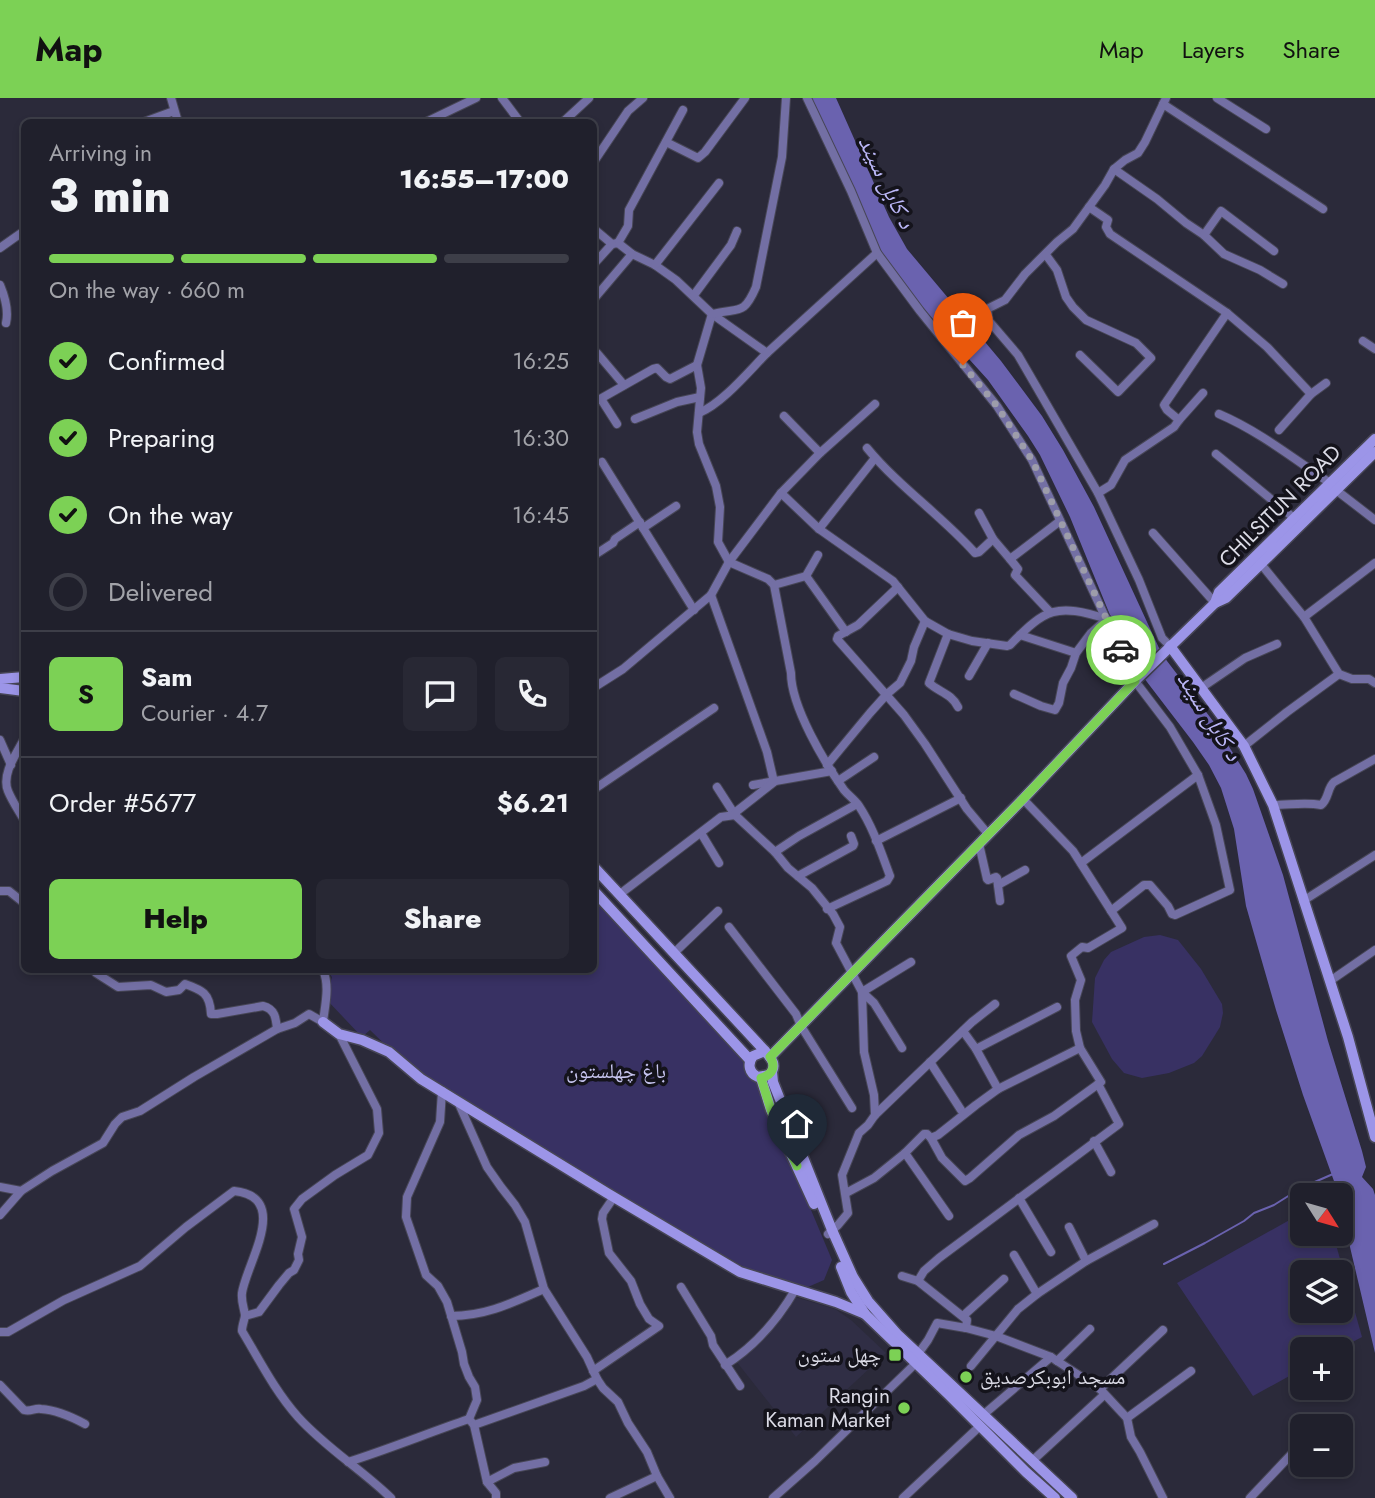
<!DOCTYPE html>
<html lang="en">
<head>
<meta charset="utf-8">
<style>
	:root { --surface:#20202c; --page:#282834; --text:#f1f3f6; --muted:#a2a3a9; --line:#3d3e48; --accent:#7cd155 }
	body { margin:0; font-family:Jost,"Noto Naskh Arabic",sans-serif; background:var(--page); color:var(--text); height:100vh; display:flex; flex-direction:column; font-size:26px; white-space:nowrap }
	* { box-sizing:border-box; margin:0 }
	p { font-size:23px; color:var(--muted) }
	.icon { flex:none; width:38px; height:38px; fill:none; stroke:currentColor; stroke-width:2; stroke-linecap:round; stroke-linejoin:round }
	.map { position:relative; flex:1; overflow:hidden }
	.panel { position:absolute; left:21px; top:21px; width:576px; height:854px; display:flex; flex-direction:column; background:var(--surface); border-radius:10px; box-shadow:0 4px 10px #0003,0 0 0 2px var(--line) }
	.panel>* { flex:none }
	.needle { width:46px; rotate:127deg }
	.fabs { position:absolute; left:1290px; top:1085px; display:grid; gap:14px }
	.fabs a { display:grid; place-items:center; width:63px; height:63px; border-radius:10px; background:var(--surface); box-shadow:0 4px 10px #0003,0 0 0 2px var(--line); font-size:35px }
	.pin { position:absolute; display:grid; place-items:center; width:60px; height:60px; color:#fff; margin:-72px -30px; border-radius:50% 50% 50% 0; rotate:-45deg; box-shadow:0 0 7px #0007 }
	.pin .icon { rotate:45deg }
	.courier { position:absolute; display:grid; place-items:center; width:70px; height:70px; margin:-35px; border:5px solid #7cd155; border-radius:50%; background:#fff; color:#222; box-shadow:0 2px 9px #0007 }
	.summary em { font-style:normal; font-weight:800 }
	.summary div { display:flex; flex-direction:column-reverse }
	.summary { display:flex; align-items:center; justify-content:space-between; height:119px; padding:0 28px }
	h1 { font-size:46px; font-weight:800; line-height:52px }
	.bar { display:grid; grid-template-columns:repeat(4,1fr); gap:10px 7px; align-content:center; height:84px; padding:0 28px }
	.bar i { height:9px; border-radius:5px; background:var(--line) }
	.bar .current { background:var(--accent) }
	.bar p { grid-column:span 4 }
	.line { display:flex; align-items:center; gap:18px; padding:0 28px; border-top:2px solid var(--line) }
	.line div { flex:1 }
	.round { display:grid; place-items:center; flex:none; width:74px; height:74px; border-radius:10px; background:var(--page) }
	ol { padding:0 28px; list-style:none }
	li { display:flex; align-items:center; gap:21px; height:77px }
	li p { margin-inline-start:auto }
	li .icon { padding:7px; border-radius:50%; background:var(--accent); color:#111; stroke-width:4 }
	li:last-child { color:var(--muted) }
	li i { width:38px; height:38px; border:4px solid var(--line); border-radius:50% }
	.primary-button { display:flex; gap:14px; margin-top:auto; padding:14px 28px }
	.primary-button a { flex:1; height:80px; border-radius:10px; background:var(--accent); color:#111; font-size:28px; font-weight:800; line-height:80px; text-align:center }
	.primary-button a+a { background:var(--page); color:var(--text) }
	header { display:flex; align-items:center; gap:42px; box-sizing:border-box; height:98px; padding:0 35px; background:var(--accent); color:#111 }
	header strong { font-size:33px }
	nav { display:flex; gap:38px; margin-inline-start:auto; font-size:24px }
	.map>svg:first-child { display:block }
	.built { fill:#302e45 }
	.green { fill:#383163; fill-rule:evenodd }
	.water { fill:#6a62af }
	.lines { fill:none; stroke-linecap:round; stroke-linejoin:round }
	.stream { stroke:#6a62af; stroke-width:2 }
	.street-casing { stroke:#474656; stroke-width:10 }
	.secondary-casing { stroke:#474656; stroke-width:13 }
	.street { stroke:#736fa4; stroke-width:8 }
	.secondary { stroke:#9c95e8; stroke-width:10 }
	.done { stroke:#9d9daa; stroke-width:7; stroke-dasharray:0 12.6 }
	.route { stroke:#7cd155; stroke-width:9 }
	.poi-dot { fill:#7cd155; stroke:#14131b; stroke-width:2.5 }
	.labels { text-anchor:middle; stroke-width:7; stroke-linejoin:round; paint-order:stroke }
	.street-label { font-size:21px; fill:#dbdbe6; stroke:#14131b }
	.park-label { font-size:21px; fill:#c6c4ef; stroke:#14131b }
	.poi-label { font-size:21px; fill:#dbdbe6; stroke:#14131b; text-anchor:end }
	.water-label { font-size:23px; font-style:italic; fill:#bbb7f7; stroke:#14131b }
</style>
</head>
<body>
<header>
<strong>Map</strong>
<nav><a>Map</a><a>Layers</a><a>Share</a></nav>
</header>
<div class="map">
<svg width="1375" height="1400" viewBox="0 0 1375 1400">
	<rect width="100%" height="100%" fill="#2b2a3a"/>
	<polygon class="built" points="795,1199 835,1211 851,1222 886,1255 796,1339 736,1263 766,1238"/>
	<g class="green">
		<polygon points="593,800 745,962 753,982 759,988 832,1162 824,1182 801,1192 758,1177 657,1119 405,966 370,932 362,939 326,901 332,879 326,872 593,872"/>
		<polygon points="1160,837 1178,842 1201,871 1222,906 1223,915 1220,929 1202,958 1194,965 1169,975 1142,980 1124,975 1112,961 1092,924 1095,880 1104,862 1111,854 1144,839"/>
		<path d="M 1302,1115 L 1302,1136 L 1333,1136 L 1362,1239 L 1339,1251 L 1302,1251 L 1302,1271 L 1253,1298 L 1177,1185 ZM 1340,1174 L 1340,1213 L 1302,1213 L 1302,1174 Z"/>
	</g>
	<polygon class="water" points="810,0 836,0 889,119 907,151 1001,263 1042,318 1063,352 1094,409 1159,550 1167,563 1213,623 1246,676 1253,691 1283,777 1328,943 1362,1053 1366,1069 1362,1079 1373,1091 1375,1097 1375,1255 1350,1149 1341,1106 1340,1097 1339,1097 1303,997 1276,912 1246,808 1234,731 1221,690 1209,667 1193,644 1134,567 1121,544 1070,419 1040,357 1028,338 988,282 921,208 897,178 876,145"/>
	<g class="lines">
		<polyline class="stream" points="1164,1166 1205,1145 1244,1123 1254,1115 1274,1107 1301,1090 1333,1076"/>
		<g class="street-casing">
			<g id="street">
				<polyline points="171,0 178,24"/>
				<polyline points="502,0 520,24"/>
				<polyline points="807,0 851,93 877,155 920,213 997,308 1032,362 1135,583 1170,629 1198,677 1216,727 1230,792 1175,817 1172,816 1168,808 1150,787 1144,787 1111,813"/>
				<polyline points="1166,0 1145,44 1138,55 1125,62 1114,71 1105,87 1073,131 1057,144 1025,176 1005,202 987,211 989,223 1018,257 1098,395 1139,482 1162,540 1170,548"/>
				<polyline points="1217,0 1266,31"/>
				<polyline points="1163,6 1323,111"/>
				<polyline points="144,24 174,13"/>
				<polyline points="426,24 476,0"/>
				<polyline points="563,24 589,0"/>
				<polyline points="666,44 698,60 705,54 745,0"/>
				<polyline points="593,65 628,13 643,0"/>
				<polyline points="1114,71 1157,101 1186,125 1204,137 1224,156 1260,172 1283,186"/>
				<polyline points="1089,109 1108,122 1106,129 1110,136 1227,215 1267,249 1311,296"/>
				<polyline points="593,130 612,146 618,145 632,156 655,167 676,182 712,216 767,255"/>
				<polyline points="1204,137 1221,113 1274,153"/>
				<polyline points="618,145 628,128 629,112 683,12"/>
				<polyline points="0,150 24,133"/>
				<polyline points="1046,157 1057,172 1066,199 1073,209 1086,222 1136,245 1151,260 1118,294 1080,257"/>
				<polyline points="593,167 612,146"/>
				<polyline points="655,167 719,85"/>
				<path d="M 0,187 C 5,199 9,212 6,225"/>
				<polyline points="694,197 731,147 737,133"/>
				<polyline points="593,202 632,156"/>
				<path d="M 712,216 L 697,267 L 701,290 L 697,334 L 699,346 L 716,388 L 720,409 L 718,444 L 729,464 L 768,481 L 774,487 L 791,575 C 791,609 825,665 844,692 C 849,698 855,702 859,708 C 873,729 881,754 890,778 L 887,783 L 827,811"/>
				<path d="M 712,216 C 739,209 743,219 756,189 L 782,59 L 786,0"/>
				<polyline points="1363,243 1375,251"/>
				<polyline points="597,255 624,287"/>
				<polyline points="601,301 617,326"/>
				<polyline points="593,305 653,271 657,270 666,279 670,281 697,267"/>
				<path d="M 699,315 C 723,305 749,273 768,254 C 804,221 841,188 877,155"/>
				<path d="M 1219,316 C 1259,333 1294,361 1330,385"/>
				<polyline points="784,318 820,355"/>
				<polyline points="635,321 677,304 700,299"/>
				<polyline points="1179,322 1203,295"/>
				<polyline points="1279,332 1311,296 1326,285"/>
				<path d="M 867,350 C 899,389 941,417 975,455 L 979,454 L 993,441"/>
				<polyline points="1216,356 1294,420"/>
				<polyline points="602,364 694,512"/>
				<polyline points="1336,392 1375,422"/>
				<path d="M 781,395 L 819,431 L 893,483 L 925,523 L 948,536 L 972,543 L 1007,548 L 1010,547 C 1046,510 1056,505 1107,521"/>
				<polyline points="1098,395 1111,387 1125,362 1174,329 1179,322 1167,312 1164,307 1227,215"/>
				<polyline points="979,415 993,441 1010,461 1060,423"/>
				<polyline points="643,430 676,408"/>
				<polyline points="819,431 875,360"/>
				<polyline points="1153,435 1215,505"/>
				<polyline points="593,458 613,445 615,441 640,424"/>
				<polyline points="1010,461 1018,471 1015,477 1049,513"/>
				<polyline points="1261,466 1304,519 1339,576 1352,581 1369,581 1375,585"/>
				<polyline points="806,478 846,534"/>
				<polyline points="774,487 806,478 818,457"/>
				<polyline points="898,489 858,527 838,538 837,541 904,617 925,646 967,711 988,736"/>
				<polyline points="1304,519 1375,465"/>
				<path d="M 948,536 L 929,585 C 939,594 952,596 958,609"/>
				<polyline points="1020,537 1076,555"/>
				<polyline points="969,578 988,545"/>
				<polyline points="593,590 623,571 711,497 729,464 781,395 820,355 875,306"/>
				<polyline points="1201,590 1245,560 1277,546"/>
				<polyline points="1014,596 1041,608 1055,612 1059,605 1063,585 1071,570 1076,555 1091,535 1107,521"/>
				<path d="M 24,641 C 17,655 1,676 8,693 C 12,703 19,713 24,722"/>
				<polyline points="0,642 11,667"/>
				<polyline points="1244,648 1287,614 1339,576"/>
				<polyline points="827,667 870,615 887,596 900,585 911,563 914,549 925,523"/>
				<polyline points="838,683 874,659"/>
				<polyline points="753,687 832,673"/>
				<polyline points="717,689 735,717 775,754 788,770 812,790 833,816 840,829 836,845 862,894 864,954 874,997 875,1017"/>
				<polyline points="593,692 714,610"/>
				<path d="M 1273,707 C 1290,707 1305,704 1321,707 C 1329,701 1327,690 1334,684 L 1375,661"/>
				<polyline points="701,735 719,765"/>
				<polyline points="876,743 961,700"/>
				<polyline points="979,746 987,781 988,782 996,779 997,780 1000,803"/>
				<polyline points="775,754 799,738 857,706"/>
				<polyline points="1081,765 1198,677"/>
				<polyline points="798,778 853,748 854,746 851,738"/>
				<polyline points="998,787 1025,772"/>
				<polyline points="0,793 9,793 24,805"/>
				<polyline points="620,796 721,719 735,717 737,713 774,684 767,654 711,497"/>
				<polyline points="1303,803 1375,757"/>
				<polyline points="729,829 796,916 801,928 852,1010"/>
				<polyline points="674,855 718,813"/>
				<path d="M 95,872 L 96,875 L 118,889 L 151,887 L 166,894 L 179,892 L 185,886 C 202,892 210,895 211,916 L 217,916 L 263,908 C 275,911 276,920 277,931"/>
				<polyline points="1330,883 1375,852"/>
				<polyline points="963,933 976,951 998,991"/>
				<polyline points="902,950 874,905 862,894 911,864"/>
				<polyline points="976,951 1057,909"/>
				<polyline points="930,964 961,1012"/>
				<polyline points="442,993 440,1024 407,1099 406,1119 426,1177 438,1188 447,1204 462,1254 464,1266 469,1279 475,1289 477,1302 469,1321 474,1327 487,1384 496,1395 496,1400"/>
				<polyline points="459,1006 487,1069 501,1089 515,1107 525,1124 544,1191 587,1259 597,1281 603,1290 618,1304 628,1325 647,1354 657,1378 670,1400"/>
				<polyline points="931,1040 942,1060 965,1083 970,1080 1019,1037 1054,1018 1101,984 1080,950 1076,933 1075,902 1081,882 1071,858 1082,849 1088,850 1122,830 1073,753 1023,701"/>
				<polyline points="1094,1043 1111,1074"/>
				<polyline points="905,1055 949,1118"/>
				<path d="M 0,1089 L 21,1093 L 52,1073 L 103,1045 L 115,1026 L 122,1019 L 140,1013 L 194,979 L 277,931 L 295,925 L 309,916 L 323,924 C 325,907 330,888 323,872"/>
				<polyline points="846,1095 874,1080 905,1055 924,1036 927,1036 931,1040 938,1037 976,1007 998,991 1080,950"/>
				<polyline points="1019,1100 1051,1154"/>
				<polyline points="0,1117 21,1093"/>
				<polyline points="1069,1129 1086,1163"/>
				<polyline points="828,1136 838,1127 848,1115 842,1077 859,1035 868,1027 875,1017 972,924 995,906"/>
				<polyline points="1014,1157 1037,1196"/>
				<polyline points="902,1178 918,1183 967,1222 966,1230"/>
				<polyline points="918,1183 924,1173 939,1160 1119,1026 1098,986"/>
				<polyline points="681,1189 711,1238 713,1247 740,1288"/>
				<polyline points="245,1218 259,1214 279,1187 289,1175 294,1172 299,1162 298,1156 302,1139 294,1111 302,1101 335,1077 368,1057 379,1035 377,1011 339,936"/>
				<path d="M 451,1218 C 486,1218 512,1205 544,1191"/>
				<polyline points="963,1218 1004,1181"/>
				<path d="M 0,1234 L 8,1234 L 64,1202 L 140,1168 L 186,1129 L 234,1093 C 292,1099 246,1166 242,1195 C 241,1203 244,1210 245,1217 C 245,1221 242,1227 242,1233 C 260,1263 275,1293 298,1319 C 326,1350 361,1371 391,1400"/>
				<polyline points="918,1256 928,1242 937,1225 966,1230 996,1238 1051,1259 1100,1291 1127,1320 1131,1339 1140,1354 1163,1400"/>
				<polyline points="1057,1263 1090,1231"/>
				<path d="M 725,1267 C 755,1248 777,1223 795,1192"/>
				<polyline points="971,1268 1018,1211 1037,1196 1086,1163 1154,1126"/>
				<polyline points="593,1273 659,1228 649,1221 640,1206 631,1183 609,1155 602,1121 603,1115 614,1099"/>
				<path d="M 0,1287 L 24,1312 C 31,1314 34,1310 41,1311 C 56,1312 72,1319 85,1326"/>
				<polyline points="1100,1291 1163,1232"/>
				<polyline points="983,1317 1051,1259"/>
				<polyline points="1127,1320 1191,1273"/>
				<polyline points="474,1327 584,1288 597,1281"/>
				<polyline points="1032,1363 1104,1297"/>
				<path d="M 348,1364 C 389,1351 428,1335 469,1321"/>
				<polyline points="487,1384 514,1370 545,1364"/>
				<polyline points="610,1400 657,1378"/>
				<polyline points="773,1400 815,1363 915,1266"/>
				<polyline points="903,1400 980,1328"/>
				<polyline points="1250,1400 1302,1345"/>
			</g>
		</g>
		<g class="secondary-casing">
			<g id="secondary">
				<polyline points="1215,505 1219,494 1375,341"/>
				<polyline points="1170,548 1244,648 1273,707 1348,939 1375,1039"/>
				<polyline points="0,581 24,579"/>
				<polyline points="0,590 24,593"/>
				<polyline points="593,768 765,953"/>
				<polyline points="593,792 750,962"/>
				<polyline points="323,924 339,936 362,942 389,954 421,981 607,1095 740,1174 836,1204 865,1216"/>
				<path d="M 765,953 C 772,961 778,968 769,977 L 758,979 C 749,975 747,966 753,958 Z"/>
				<polyline points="770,959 1023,701 1135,583 1215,505 1226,500 1375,354"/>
				<polyline points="772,974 773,984 832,1132 853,1179 868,1203 898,1237 1072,1400"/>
				<polyline points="761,980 771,1012 814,1106"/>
				<polyline points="841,1169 851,1194 865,1216 949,1297 1026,1374 1055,1400"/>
			</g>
		</g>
		<use href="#street" class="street"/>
		<use href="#secondary" class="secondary"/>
	</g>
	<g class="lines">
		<polyline class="done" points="963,267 997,308 1032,362 1121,552"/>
		<path class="route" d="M 797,1068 L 771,1012 L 761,980 C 773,977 776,968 770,959 L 1023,701 L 1135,583 L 1121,552"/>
	</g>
	<g class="poi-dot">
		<rect x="888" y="1250" width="14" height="14" rx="3.5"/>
		<circle cx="966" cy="1279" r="7"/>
		<circle cx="904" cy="1310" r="7"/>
	</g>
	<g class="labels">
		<g class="street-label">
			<text transform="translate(1280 408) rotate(-45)" y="7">CHILSITUN ROAD</text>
		</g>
		<g class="park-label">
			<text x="616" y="980">باغ چهلستون</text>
		</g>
		<g class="poi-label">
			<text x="881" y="1264">چهل ستون</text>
			<text x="980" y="1286" text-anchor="start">مسجد ابوبکرصدیق</text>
			<text x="890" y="1305">Rangin<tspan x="890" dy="24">Kaman Market</tspan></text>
		</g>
		<g class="water-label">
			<text transform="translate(887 84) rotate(64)" y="8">د کابل سيند</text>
			<text transform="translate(1210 618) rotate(58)" y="8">د کابل سيند</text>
		</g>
	</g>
</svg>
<div class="fabs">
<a><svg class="needle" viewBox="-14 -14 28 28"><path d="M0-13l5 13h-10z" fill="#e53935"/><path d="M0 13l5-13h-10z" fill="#a2a3a9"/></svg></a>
<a><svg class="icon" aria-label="layers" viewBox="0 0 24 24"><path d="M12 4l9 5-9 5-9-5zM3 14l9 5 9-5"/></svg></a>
<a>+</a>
<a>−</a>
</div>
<div class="pin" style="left:963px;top:267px;background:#ea580c"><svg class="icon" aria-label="bag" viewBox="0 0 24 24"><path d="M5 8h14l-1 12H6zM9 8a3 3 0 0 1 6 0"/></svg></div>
<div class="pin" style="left:797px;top:1068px;background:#1f2937"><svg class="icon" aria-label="home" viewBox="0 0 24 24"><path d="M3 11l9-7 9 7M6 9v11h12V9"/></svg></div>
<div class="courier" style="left:1121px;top:552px"><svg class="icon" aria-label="car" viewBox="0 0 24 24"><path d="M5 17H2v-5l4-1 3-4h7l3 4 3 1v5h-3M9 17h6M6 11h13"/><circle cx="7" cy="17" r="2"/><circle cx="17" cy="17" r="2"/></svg></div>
<section class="panel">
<div class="summary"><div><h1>3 min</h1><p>Arriving in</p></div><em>16:55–17:00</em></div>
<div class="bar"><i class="current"></i><i class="current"></i><i class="current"></i><i></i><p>On the way · 660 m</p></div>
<ol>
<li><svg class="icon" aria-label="check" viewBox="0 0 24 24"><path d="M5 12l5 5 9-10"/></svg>Confirmed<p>16:25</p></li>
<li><svg class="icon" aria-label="check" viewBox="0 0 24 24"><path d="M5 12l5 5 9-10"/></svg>Preparing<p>16:30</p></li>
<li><svg class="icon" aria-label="check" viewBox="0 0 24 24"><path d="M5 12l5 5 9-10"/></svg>On the way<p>16:45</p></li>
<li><i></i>Delivered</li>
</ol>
<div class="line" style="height:126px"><b class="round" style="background:var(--accent);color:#111">S</b><div><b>Sam</b><p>Courier · 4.7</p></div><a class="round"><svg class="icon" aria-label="chat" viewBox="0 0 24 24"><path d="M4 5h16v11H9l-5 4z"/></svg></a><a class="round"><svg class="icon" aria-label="phone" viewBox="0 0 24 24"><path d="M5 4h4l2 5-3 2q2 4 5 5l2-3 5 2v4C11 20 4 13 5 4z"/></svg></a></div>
<div class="line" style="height:91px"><div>Order #5677</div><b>$6.21</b></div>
<div class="primary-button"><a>Help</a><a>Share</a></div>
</section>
</div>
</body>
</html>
